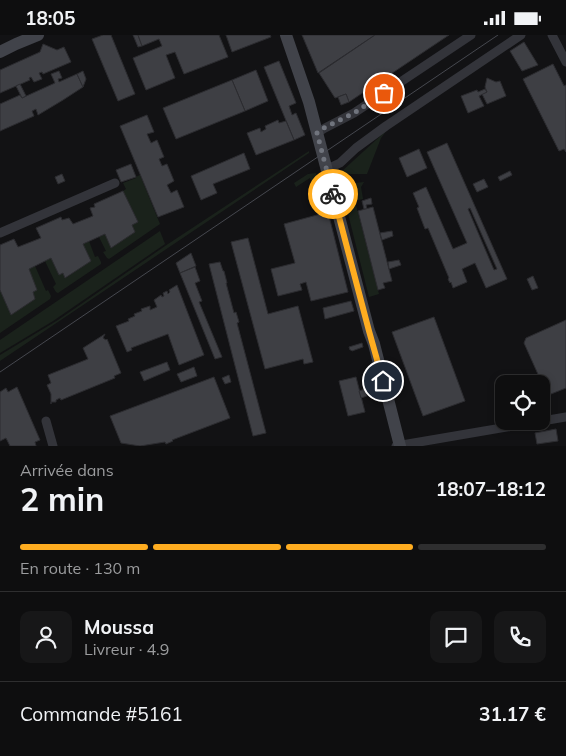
<!DOCTYPE html>
<html lang="fr">
<head>
<meta charset="utf-8">
<style>
	:root { --surface:#0e0e0f; --page:#171718; --text:#f1f3f6; --muted:#9b9c9e; --line:#2e2e2f; --accent:#ffad20 }
	body { margin:0; font-family:Mulish,sans-serif; background:var(--page); color:var(--text); height:100vh; display:flex; flex-direction:column; font-size:19px; white-space:nowrap }
	* { box-sizing:border-box; margin:0 }
	p { font-size:16px; color:var(--muted) }
	.icon { flex:none; width:28px; height:28px; fill:none; stroke:currentColor; stroke-width:2; stroke-linecap:round; stroke-linejoin:round }
	.map { position:relative; height:411px; overflow:hidden }
	.side { display:flex; flex-direction:column; background:var(--surface); flex:1 }
	.side>* { flex:none }
	.controls { position:absolute; left:495px; top:340px; display:grid; gap:10px }
	.controls a { display:grid; place-items:center; width:55px; height:55px; border-radius:10px; background:var(--surface); box-shadow:0 2px 8px #0003,0 0 0 1px var(--line); font-size:25px }
	.pin { position:absolute; display:grid; place-items:center; width:42px; height:42px; color:#fff; margin:-21px; border:2px solid #fff; border-radius:50%; box-shadow:0 1px 5px #0007 }
	.courier { position:absolute; display:grid; place-items:center; width:50px; height:50px; margin:-25px; border:4px solid #ffad20; border-radius:50%; background:#fff; color:#222; box-shadow:0 1px 6px #0007 }
	.headline em { font-style:normal; font-weight:700 }
	.headline div { display:flex; flex-direction:column-reverse }
	.headline { display:flex; align-items:center; justify-content:space-between; height:85px; padding:0 20px }
	h1 { font-size:32px; font-weight:700; line-height:38px }
	.bar { display:grid; grid-template-columns:repeat(4,1fr); gap:8px 5px; align-content:center; height:60px; padding:0 20px }
	.bar i { height:6px; border-radius:4px; background:var(--line) }
	.bar .selected { background:var(--accent) }
	.bar p { grid-column:span 4 }
	.line { display:flex; align-items:center; gap:12px; padding:0 20px; border-top:1px solid var(--line) }
	.line div { flex:1 }
	.round { display:grid; place-items:center; flex:none; width:52px; height:52px; border-radius:10px; background:var(--page) }
	.status { display:flex; justify-content:space-between; align-items:center; height:35px; padding:0 25px; background:var(--surface); direction:ltr }
	.status svg { height:14px; fill:currentColor }
	.map>svg:first-child { display:block }
	.green { fill:#1a221b }
	.building { fill:#3e3f44; stroke:#2c2c30; fill-rule:evenodd }
	.lines { fill:none; stroke-linecap:round; stroke-linejoin:round }
	.street { stroke:#33343a; stroke-width:9 }
	.secondary { stroke:#41434a; stroke-width:12 }
	.tram { stroke:#46484f; stroke-width:1 }
	.done { stroke:#70747d; stroke-width:5; stroke-dasharray:0 9 }
	.route { stroke:#ffad20; stroke-width:6 }
</style>
</head>
<body>
<div class="status"><b>18:05</b><svg viewBox="0 0 49 12"><path d="M0 12V9h3v3zM5 12V6h3v6zM10 12V3h3v9zM15 12V0h3v12zM26 1h20v11H26zM47 4h2v5h-2z"/></svg></div>
<div class="map">
<svg width="566" height="411" viewBox="0 0 566 411">
	<rect width="100%" height="100%" fill="#121214"/>
	<g class="green">
		<polygon points="387,95 381,103 367,139 342,139 341,137"/>
		<polygon points="309,116 309,118 0,326 0,320 58,285 168,209"/>
		<polygon points="316,138 324,162 324,164 318,166 310,143 296,152 294,148 308,139"/>
		<polygon points="140,140 160,189 109,224 107,223 103,217 106,216 99,202 105,199 111,213 135,197 132,190 138,187 123,156 126,154 123,148 136,143 136,142"/>
		<polygon points="364,147 361,152 363,164 355,166 379,259 369,262 342,155 346,149"/>
		<polygon points="160,196 165,209 53,286 0,318 0,305"/>
		<polygon points="89,206 95,222 98,221 101,227 101,229 58,258 56,257 53,252 56,249 45,226 51,223 59,240 63,238 66,243 90,226 83,209"/>
		<polygon points="35,231 46,256 48,255 51,261 50,264 0,298 0,255 11,280 35,264 33,257 29,234"/>
	</g>
	<g class="building">
		<polygon points="103,0 111,0 135,59 118,66 92,4"/>
		<polygon points="133,0 138,0 142,11 138,12"/>
		<polygon points="138,0 219,0 228,22 184,39 175,17 166,20 175,43 146,55 133,23 162,11 159,4 142,11"/>
		<polygon points="226,0 270,0 271,2 232,17"/>
		<polygon points="302,0 375,0 318,38"/>
		<polygon points="375,0 449,0 349,67 346,59 335,63 319,38"/>
		<polygon points="524,7 538,30 522,36 510,16"/>
		<polygon points="43,9 57,15 64,12 71,27 43,39 42,37 39,38 42,44 34,47 31,42 29,43 30,45 0,58 0,35 40,17"/>
		<polygon points="279,26 296,68 289,71 292,80 296,78 305,100 294,105 264,32"/>
		<polygon points="553,29 564,51 566,50 566,117 564,114 559,116 523,44"/>
		<polygon points="256,35 268,66 245,76 232,45"/>
		<polygon points="59,36 62,43 58,44 59,47 77,39 83,52 63,65 38,80 36,74 32,76 34,81 0,96 0,69 20,60 22,63 55,48 51,39"/>
		<polygon points="83,36 86,44 83,52 77,39"/>
		<polygon points="487,43 496,47 500,46 506,61 487,69 482,59 487,57 485,52"/>
		<polygon points="232,45 245,76 176,104 163,73"/>
		<polygon points="20,49 26,61 22,63 16,51"/>
		<polygon points="485,54 487,57 479,61 484,71 468,78 461,61 477,55 478,57"/>
		<polygon points="346,59 349,67 341,70 338,62"/>
		<polygon points="147,80 154,97 147,99 151,108 157,105 164,122 159,124 162,131 167,129 174,146 167,150 171,158 177,155 184,172 158,182 120,91"/>
		<polygon points="278,85 279,88 286,86 294,105 256,120 247,98 260,93 261,97 266,94 265,91"/>
		<path d="M 447,108 L 507,244 L 486,253 L 475,228 L 462,234 L 467,247 L 453,253 L 451,247 L 450,248 L 448,244 L 449,243 L 428,193 L 425,194 L 417,173 L 419,172 L 413,158 L 426,152 L 453,214 L 467,208 L 427,117 ZM 470,173 L 497,234 L 494,235 L 468,174 Z"/>
		<polygon points="419,114 427,133 407,142 399,123"/>
		<polygon points="244,118 250,134 213,149 217,158 201,165 191,141"/>
		<polygon points="131,129 136,142 121,147 116,135"/>
		<polygon points="510,136 512,140 500,146 498,142"/>
		<polygon points="62,139 65,146 58,149 55,142"/>
		<polygon points="484,144 488,152 477,157 473,149"/>
		<polygon points="123,156 138,187 132,190 135,197 111,213 105,199 83,209 91,226 65,243 63,238 59,240 51,223 29,234 37,255 33,257 35,264 11,280 0,255 0,210 14,204 18,212 41,203 36,193 61,182 62,185 69,183 73,189 93,181 90,173 95,172 94,169"/>
		<polygon points="371,163 372,169 366,170 367,174 364,174 362,166"/>
		<polygon points="373,172 392,246 383,248 385,253 378,255 358,176"/>
		<polygon points="328,177 348,257 311,266 306,247 300,249 302,255 278,261 271,234 295,228 284,189"/>
		<polygon points="392,196 393,201 382,205 380,198"/>
		<polygon points="248,203 268,279 298,271 313,327 304,329 303,324 265,334 231,207"/>
		<polygon points="191,218 196,231 180,238 176,228"/>
		<polygon points="399,225 401,230 389,234 388,227"/>
		<polygon points="220,227 223,236 224,236 227,248 226,248 234,278 236,277 239,287 237,288 266,398 253,401 209,229"/>
		<polygon points="195,232 200,246 195,248 202,266 199,267 222,322 215,324 180,238"/>
		<polygon points="533,241 538,253 532,255 527,244"/>
		<polygon points="177,250 204,320 179,330 168,299 131,313 132,315 127,317 116,291 129,286 128,284 135,281 134,279 142,276 141,274 150,271 150,275 157,272 154,265 161,260 162,262 164,261 163,258 167,256 168,259 170,257 169,255"/>
		<polygon points="351,266 354,276 325,284 323,273"/>
		<polygon points="434,282 465,366 423,381 392,297"/>
		<polygon points="566,285 566,353 551,359 546,357 524,308 526,303"/>
		<polygon points="105,299 103,303 106,305 107,304 121,338 114,341 115,343 61,365 60,363 56,365 56,367 51,367 51,369 51,359 47,350 51,348 48,340 88,324 83,313"/>
		<polygon points="362,308 363,312 352,316 351,315 350,315 349,312"/>
		<polygon points="167,327 170,335 144,346 140,337"/>
		<polygon points="194,332 197,341 181,347 177,339"/>
		<polygon points="229,340 231,347 225,349 222,343"/>
		<polygon points="214,342 230,383 172,405 173,406 166,409 165,407 140,411 121,408 110,381"/>
		<polygon points="356,342 365,377 348,381 339,346"/>
		<polygon points="17,352 40,405 35,407 36,411 10,411 6,403 0,406 0,357 6,353 8,357"/>
		<polygon points="365,354 367,361 361,363 359,356"/>
		<polygon points="556,394 558,406 537,409 535,398"/>
	</g>
	<g class="lines">
		<g class="street">
			<polyline points="552,0 566,27"/>
			<polyline points="317,98 325,93 354,78 471,0"/>
			<polyline points="327,134 340,128 356,113 386,91 521,0"/>
			<polyline points="0,198 115,148"/>
			<polyline points="46,386 53,411"/>
			<polyline points="396,411 566,382"/>
		</g>
		<g class="secondary">
			<polyline points="286,0 309,67 369,296 374,309 400,411"/>
			<polyline points="0,17 16,9 38,0"/>
		</g>
		<polyline class="tram" points="0,337 498,0"/>
	</g>
	<g class="lines">
		<polyline class="done" points="333,159 317,98 324,93 354,78 384,58"/>
		<polyline class="route" points="333,159 369,296 383,346"/>
	</g>
</svg>
<div class="controls">
<a><svg class="icon" aria-label="locate" viewBox="0 0 24 24"><circle cx="12" cy="12" r="6"/><path d="M12 2v4M12 18v4M2 12h4M18 12h4"/></svg></a>
</div>
<div class="pin" style="left:384px;top:58px;background:#ea580c"><svg class="icon" aria-label="bag" viewBox="0 0 24 24"><path d="M5 8h14l-1 12H6zM9 8a3 3 0 0 1 6 0"/></svg></div>
<div class="pin" style="left:383px;top:346px;background:#1f2937"><svg class="icon" aria-label="home" viewBox="0 0 24 24"><path d="M3 11l9-7 9 7M6 9v11h12V9"/></svg></div>
<div class="courier" style="left:333px;top:159px"><svg class="icon" aria-label="bike" viewBox="0 0 24 24"><circle cx="6" cy="16" r="4"/><circle cx="18" cy="16" r="4"/><path d="M6 16l4-8h5l3 8M10 8l3 8H6M13 5h3"/></svg></div>
</div>
<section class="side">
<div class="headline"><div><h1>2 min</h1><p>Arrivée dans</p></div><em>18:07–18:12</em></div>
<div class="bar"><i class="selected"></i><i class="selected"></i><i class="selected"></i><i></i><p>En route · 130 m</p></div>
<div class="line" style="height:90px"><a class="round"><svg class="icon" aria-label="person" viewBox="0 0 24 24"><circle cx="12" cy="8" r="4"/><path d="M4 21q1-7 8-7t8 7"/></svg></a><div><b>Moussa</b><p>Livreur · 4.9</p></div><a class="round"><svg class="icon" aria-label="chat" viewBox="0 0 24 24"><path d="M4 5h16v11H9l-5 4z"/></svg></a><a class="round"><svg class="icon" aria-label="phone" viewBox="0 0 24 24"><path d="M5 4h4l2 5-3 2q2 4 5 5l2-3 5 2v4C11 20 4 13 5 4z"/></svg></a></div>
<div class="line" style="height:65px"><div>Commande #5161</div><b>31.17 €</b></div>
</section>
</body>
</html>
